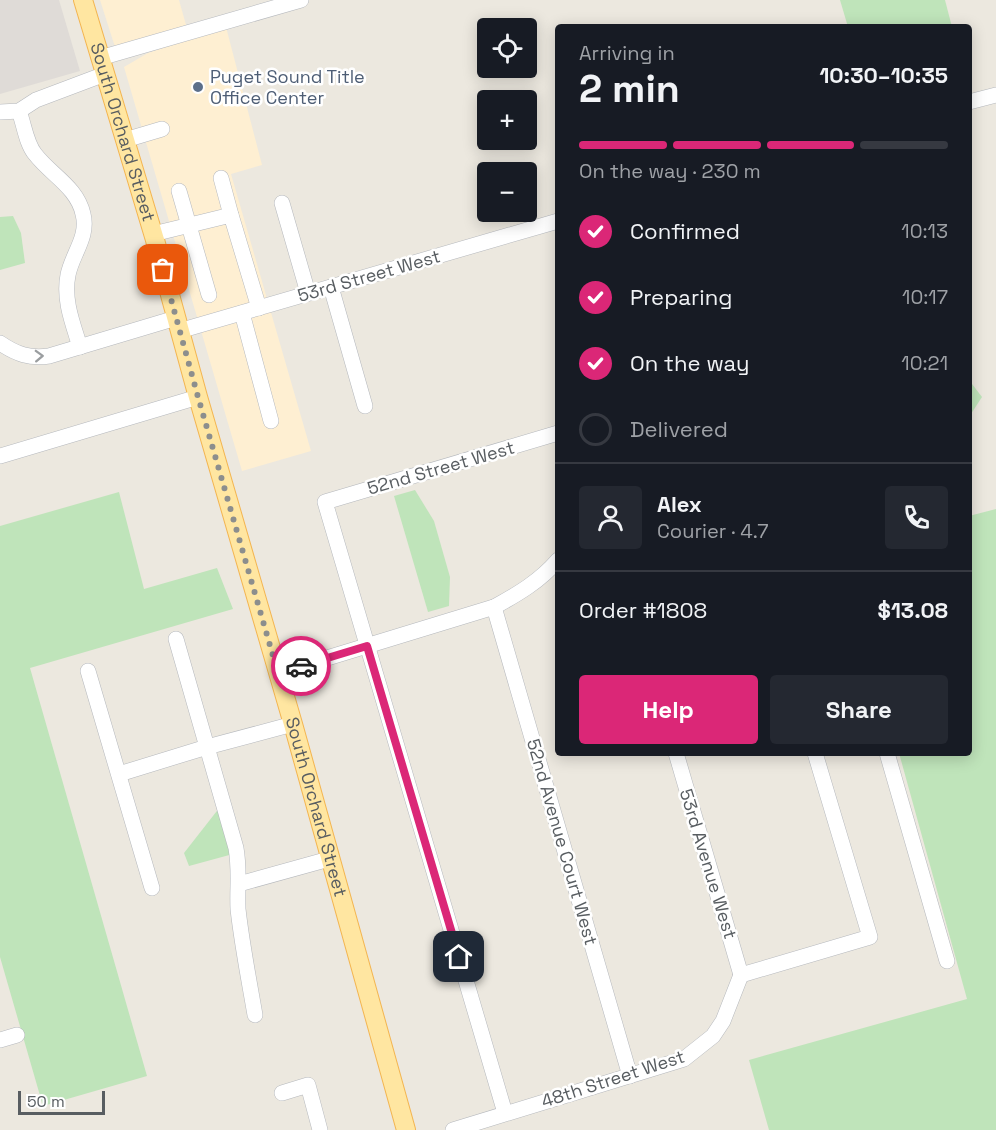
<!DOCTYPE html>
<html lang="en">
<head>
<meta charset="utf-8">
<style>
	:root { --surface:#171b24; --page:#242831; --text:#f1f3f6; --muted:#9ea1a6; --line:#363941; --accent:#db2777 }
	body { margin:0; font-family:"Space Grotesk",sans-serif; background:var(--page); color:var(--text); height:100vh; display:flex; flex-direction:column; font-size:22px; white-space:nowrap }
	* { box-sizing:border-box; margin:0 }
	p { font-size:20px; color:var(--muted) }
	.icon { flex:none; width:33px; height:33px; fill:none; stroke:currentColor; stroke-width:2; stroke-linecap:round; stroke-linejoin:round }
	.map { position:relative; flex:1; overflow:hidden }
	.panel { position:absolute; left:555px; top:24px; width:417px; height:732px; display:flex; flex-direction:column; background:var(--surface); border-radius:6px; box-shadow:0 3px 15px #0003 }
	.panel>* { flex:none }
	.fabs { position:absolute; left:477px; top:18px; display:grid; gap:12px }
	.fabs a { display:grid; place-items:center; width:60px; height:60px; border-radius:6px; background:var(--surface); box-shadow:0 3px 15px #0003; font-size:30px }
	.scale { position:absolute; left:18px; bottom:15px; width:87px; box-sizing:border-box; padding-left:6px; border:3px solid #585d61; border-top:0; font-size:16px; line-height:21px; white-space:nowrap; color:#585d61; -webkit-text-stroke:4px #fff; paint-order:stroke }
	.pin { position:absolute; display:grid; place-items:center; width:51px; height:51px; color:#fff; margin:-26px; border-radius:12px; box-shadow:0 3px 9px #0006 }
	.courier { position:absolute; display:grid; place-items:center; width:60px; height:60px; margin:-30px; border:4px solid #db2777; border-radius:50%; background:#fff; color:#222; box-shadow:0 2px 8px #0007 }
	.overview em { font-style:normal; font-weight:600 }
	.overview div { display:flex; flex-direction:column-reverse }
	.overview { display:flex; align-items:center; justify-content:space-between; height:102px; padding:0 24px }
	h1 { font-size:39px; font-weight:600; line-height:45px }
	.bar { display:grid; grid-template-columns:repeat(4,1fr); gap:9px 6px; align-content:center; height:72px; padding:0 24px }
	.bar i { height:8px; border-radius:4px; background:var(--line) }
	.bar .selected { background:var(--accent) }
	.bar p { grid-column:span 4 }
	.line { display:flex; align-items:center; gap:15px; padding:0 24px; border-top:2px solid var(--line) }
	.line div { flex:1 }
	.round { display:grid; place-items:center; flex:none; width:63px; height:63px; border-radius:6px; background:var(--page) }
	ol { padding:0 24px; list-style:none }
	li { display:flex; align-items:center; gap:18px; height:66px }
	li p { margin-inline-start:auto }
	li .icon { padding:6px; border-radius:50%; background:var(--accent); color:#fff; stroke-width:4 }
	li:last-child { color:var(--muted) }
	li i { width:33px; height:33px; border:3px solid var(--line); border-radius:50% }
	.primary-button { display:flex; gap:12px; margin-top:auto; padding:12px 24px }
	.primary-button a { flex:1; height:69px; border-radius:6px; background:var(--accent); color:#fff; font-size:24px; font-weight:600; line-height:69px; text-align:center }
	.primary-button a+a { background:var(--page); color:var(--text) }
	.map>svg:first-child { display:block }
	.commercial { fill:#feefd2 }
	.industrial { fill:#dfdbd7 }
	.green { fill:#bfe4ba }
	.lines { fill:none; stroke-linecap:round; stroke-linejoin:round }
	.minor-casing { stroke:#b5b8bd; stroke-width:16 }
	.major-casing { stroke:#f3b551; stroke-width:20 }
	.minor { stroke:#fff; stroke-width:15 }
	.major { stroke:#ffe6a1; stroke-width:18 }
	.oneway { stroke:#9b9ea0 }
	.done { stroke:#8c8e8d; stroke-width:6; stroke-dasharray:0 10.8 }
	.route { stroke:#db2777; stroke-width:8 }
	.service-dot { fill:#5c6f8a; stroke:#fff; stroke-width:2 }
	.labels { text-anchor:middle; stroke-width:5; stroke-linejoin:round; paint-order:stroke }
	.service-label { font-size:18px; fill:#4e5e75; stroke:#fff; text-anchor:start }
	.street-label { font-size:18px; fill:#585d61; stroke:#fff }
</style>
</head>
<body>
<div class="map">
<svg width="996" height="1130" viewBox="0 0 996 1130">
	<rect width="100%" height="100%" fill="#ece8df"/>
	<g class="commercial">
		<polygon points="100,0 179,0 186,25 115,47"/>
		<polygon points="226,27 262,165 231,174 311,451 242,471 124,67 148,53"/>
	</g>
	<polygon class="industrial" points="0,0 59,0 80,71 0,94"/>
	<g class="green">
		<polygon points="840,0 945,0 952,27 848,27"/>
		<polygon points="13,216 21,233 25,263 0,270 0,217"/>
		<polygon points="969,380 982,397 969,417"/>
		<polygon points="415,490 434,521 450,577 449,606 428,612 394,496"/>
		<polygon points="119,492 144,589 217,568 233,609 30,668 147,1076 43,1106 0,957 0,526"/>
		<polygon points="996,509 996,1130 769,1130 749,1060 967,999 899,753 969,753 969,516"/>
		<polygon points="220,807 233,854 189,866 184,853"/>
	</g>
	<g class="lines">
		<g class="minor-casing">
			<g id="minor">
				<polyline points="100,58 301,0"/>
				<polyline points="969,102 996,95"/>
				<path d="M 19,111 C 24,124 26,143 35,154 C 51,175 77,187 83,214 C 89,237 72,254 68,275 C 63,300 73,324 80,347"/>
				<polyline points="0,112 19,111 36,100 105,74"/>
				<polyline points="125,140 162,129"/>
				<polyline points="221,178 231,215"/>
				<polyline points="179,191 209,295"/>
				<polyline points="282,203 308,293"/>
				<polyline points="153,234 231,215 259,308"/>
				<polyline points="331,287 365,406"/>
				<polyline points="242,313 271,421"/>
				<polyline points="179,331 558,221"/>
				<path d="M 0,343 C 16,354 30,359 49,356 L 176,318"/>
				<polyline points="0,456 198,397"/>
				<polyline points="494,607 630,1076"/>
				<path d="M 176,639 L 236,848 C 240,871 237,887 238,909 C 242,945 249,980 255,1015"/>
				<polyline points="88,671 152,888"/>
				<path d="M 278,673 L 494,607 C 518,594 540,581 558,560"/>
				<polyline points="676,753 741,975"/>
				<polyline points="887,753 947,961"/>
				<polyline points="119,774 207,747 293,724"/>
				<polyline points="239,884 329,859"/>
				<polyline points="741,975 870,937 815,753"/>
				<polyline points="0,1040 17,1035"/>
				<polyline points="282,1093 308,1085 320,1130"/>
				<polyline points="505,1113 325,502 558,433"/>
				<polyline points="453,1130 684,1059 713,1036 723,1021 741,975"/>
			</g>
		</g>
		<g class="major-casing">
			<g id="major">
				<path id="s1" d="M 83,0 L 155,240 L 198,397 L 293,724 L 406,1130"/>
			</g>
		</g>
		<use href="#minor" class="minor"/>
		<use href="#major" class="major"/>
	</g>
	<defs><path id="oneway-chevron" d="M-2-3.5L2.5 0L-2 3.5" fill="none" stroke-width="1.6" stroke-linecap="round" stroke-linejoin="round" transform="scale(1.5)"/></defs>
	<use class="oneway" href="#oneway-chevron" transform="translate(39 356) rotate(-2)"/>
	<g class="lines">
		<polyline class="done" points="163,270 198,397 278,673 301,666"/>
		<polyline class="route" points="301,666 367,646 459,957"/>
	</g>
	<circle class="service-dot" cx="198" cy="87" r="6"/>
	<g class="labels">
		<g class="service-label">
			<text x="210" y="83">Puget Sound Title<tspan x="210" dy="21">Office Center</tspan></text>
		</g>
		<g class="street-label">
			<text dy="6" stroke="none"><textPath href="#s1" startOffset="138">South Orchard Street</textPath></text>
			<text transform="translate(369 276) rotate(-16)" y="6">53rd Street West</text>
			<text transform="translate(441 468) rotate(-16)" y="6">52nd Street West</text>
			<text dy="6" stroke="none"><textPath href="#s1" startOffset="840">South Orchard Street</textPath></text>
			<text transform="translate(562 842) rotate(74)" y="6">52nd Avenue Court West</text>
			<text transform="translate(708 864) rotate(73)" y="6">53rd Avenue West</text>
			<text transform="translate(613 1079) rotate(-18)" y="6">48th Street West</text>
		</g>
	</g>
</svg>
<div class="fabs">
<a><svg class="icon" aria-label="locate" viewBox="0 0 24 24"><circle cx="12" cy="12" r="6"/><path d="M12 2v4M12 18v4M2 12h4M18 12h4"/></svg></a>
<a>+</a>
<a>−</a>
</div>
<div class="scale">50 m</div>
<div class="pin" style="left:163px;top:270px;background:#ea580c"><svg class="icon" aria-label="bag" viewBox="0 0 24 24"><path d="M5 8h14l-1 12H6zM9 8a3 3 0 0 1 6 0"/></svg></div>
<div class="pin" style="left:459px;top:957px;background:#1f2937"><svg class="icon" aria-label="home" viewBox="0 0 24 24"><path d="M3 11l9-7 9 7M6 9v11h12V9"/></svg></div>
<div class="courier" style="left:301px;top:666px"><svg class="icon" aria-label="car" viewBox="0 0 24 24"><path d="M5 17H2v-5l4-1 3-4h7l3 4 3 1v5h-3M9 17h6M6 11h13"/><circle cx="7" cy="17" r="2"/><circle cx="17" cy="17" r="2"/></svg></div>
<section class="panel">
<div class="overview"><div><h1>2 min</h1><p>Arriving in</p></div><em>10:30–10:35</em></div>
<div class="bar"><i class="selected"></i><i class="selected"></i><i class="selected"></i><i></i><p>On the way · 230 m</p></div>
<ol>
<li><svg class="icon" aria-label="check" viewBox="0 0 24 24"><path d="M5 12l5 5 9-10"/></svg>Confirmed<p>10:13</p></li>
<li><svg class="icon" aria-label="check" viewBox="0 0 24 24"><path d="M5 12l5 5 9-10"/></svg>Preparing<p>10:17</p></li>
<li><svg class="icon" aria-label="check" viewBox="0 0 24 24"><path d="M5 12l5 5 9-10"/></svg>On the way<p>10:21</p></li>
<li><i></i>Delivered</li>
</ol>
<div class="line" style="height:108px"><a class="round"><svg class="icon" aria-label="person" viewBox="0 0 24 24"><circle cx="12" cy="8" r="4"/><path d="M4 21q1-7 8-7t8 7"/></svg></a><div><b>Alex</b><p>Courier · 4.7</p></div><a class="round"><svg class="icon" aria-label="phone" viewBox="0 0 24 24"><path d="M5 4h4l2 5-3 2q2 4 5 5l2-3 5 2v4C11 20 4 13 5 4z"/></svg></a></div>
<div class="line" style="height:78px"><div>Order #1808</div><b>$13.08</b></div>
<div class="primary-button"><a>Help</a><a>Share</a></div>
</section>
</div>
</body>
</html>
